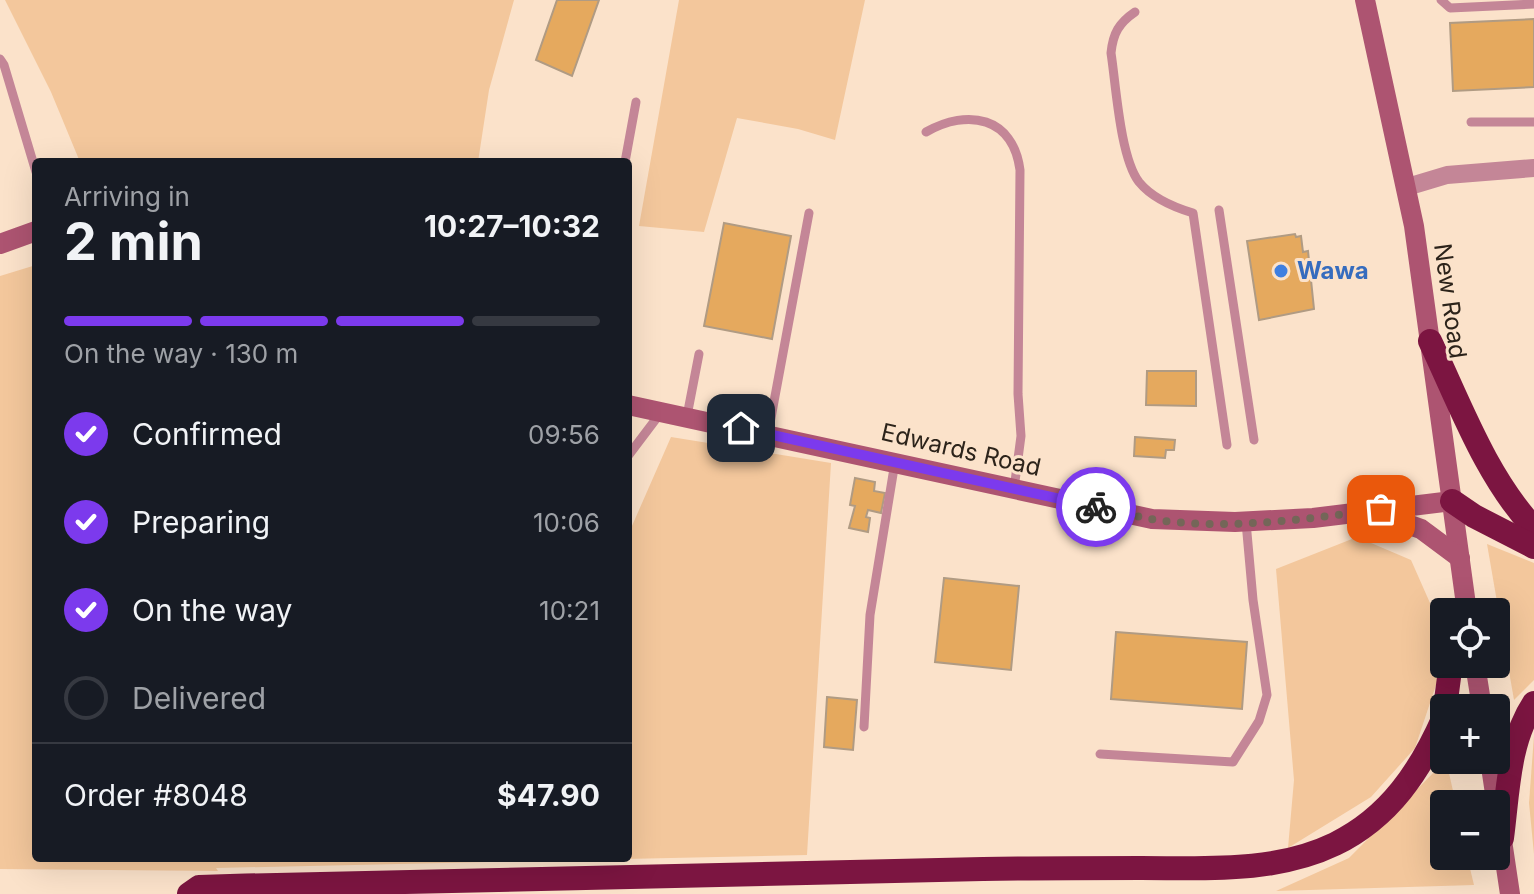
<!DOCTYPE html>
<html lang="en">
<head>
<meta charset="utf-8">
<style>
	:root { --surface:#171b24; --page:#20242c; --text:#f1f3f6; --muted:#9ea1a6; --line:#363941; --accent:#7c3aed }
	body { margin:0; font-family:Inter,sans-serif; background:var(--page); color:var(--text); height:100vh; display:flex; flex-direction:column; font-size:30px; white-space:nowrap }
	* { box-sizing:border-box; margin:0 }
	p { font-size:26px; color:var(--muted) }
	.icon { flex:none; width:44px; height:44px; fill:none; stroke:currentColor; stroke-width:2; stroke-linecap:round; stroke-linejoin:round }
	.map { position:relative; flex:1; overflow:hidden }
	.drawer { position:absolute; left:32px; top:158px; width:600px; height:704px; display:flex; flex-direction:column; background:var(--surface); border-radius:8px; box-shadow:0 8px 32px #0002 }
	.drawer>* { flex:none }
	.controls { position:absolute; left:1430px; top:598px; display:grid; gap:16px }
	.controls a { display:grid; place-items:center; width:80px; height:80px; border-radius:8px; background:var(--surface); box-shadow:0 8px 32px #0002; font-size:40px }
	.pin { position:absolute; display:grid; place-items:center; width:68px; height:68px; color:#fff; margin:-34px; border-radius:16px; box-shadow:0 4px 12px #0006 }
	.courier { position:absolute; display:grid; place-items:center; width:80px; height:80px; margin:-40px; border:6px solid #7c3aed; border-radius:50%; background:#fff; color:#222; box-shadow:0 2px 10px #0007 }
	.overview em { font-style:normal; font-weight:700 }
	.overview div { display:flex; flex-direction:column-reverse }
	.overview { display:flex; align-items:center; justify-content:space-between; height:136px; padding:0 32px }
	h1 { font-size:52px; font-weight:700; line-height:60px }
	.bar { display:grid; grid-template-columns:repeat(4,1fr); gap:12px 8px; align-content:center; height:96px; padding:0 32px }
	.bar i { height:10px; border-radius:6px; background:var(--line) }
	.bar .active { background:var(--accent) }
	.bar p { grid-column:span 4 }
	.line { display:flex; align-items:center; gap:20px; padding:0 32px; border-top:2px solid var(--line) }
	.line div { flex:1 }
	ol { padding:0 32px; list-style:none }
	li { display:flex; align-items:center; gap:24px; height:88px }
	li p { margin-inline-start:auto }
	li .icon { padding:8px; border-radius:50%; background:var(--accent); color:#fff; stroke-width:4 }
	li:last-child { color:var(--muted) }
	li i { width:44px; height:44px; border:4px solid var(--line); border-radius:50% }
	.map>svg:first-child { display:block }
	.green { fill:#f3c79c }
	.building { fill:#e5a95e; stroke:#b09b83; stroke-width:2 }
	.lines { fill:none; stroke-linecap:round; stroke-linejoin:round }
	.lane { stroke:#c48697; stroke-width:9 }
	.street { stroke:#c48697; stroke-width:18 }
	.secondary { stroke:#ad5471; stroke-width:20 }
	.highway { stroke:#7c1541; stroke-width:24 }
	.done { stroke:#746658; stroke-width:8; stroke-dasharray:0 14.4 }
	.route { stroke:#7c3aed; stroke-width:10 }
	.shop-dot { fill:#3f7fe0; stroke:#fbe2ca; stroke-width:3 }
	.labels { text-anchor:middle; stroke-width:6; stroke-linejoin:round; paint-order:stroke }
	.shop-label { font-size:24px; font-weight:bold; fill:#366cbe; stroke:#fbe2ca; text-anchor:start }
	.street-label { font-size:24px; fill:#2c231a; stroke:#fbe2ca }
</style>
</head>
<body>
<div class="map">
<svg width="1534" height="894" viewBox="0 0 1534 894">
	<rect width="100%" height="100%" fill="#fbe2ca"/>
	<g class="green">
		<polygon points="5,0 514,0 489,90 478,162 80,162 51,92"/>
		<polygon points="679,0 865,0 835,140 798,129 737,118 704,232 639,226"/>
		<polygon points="36,265 36,858 628,858 628,535 671,437 831,463 807,855 216,868 218,871 0,869 0,276"/>
		<polygon points="1357,537 1411,560 1430,603 1438,679 1415,748 1371,797 1288,848 1294,780 1276,569"/>
		<polygon points="1487,544 1534,563 1534,680 1514,700"/>
		<polygon points="1534,736 1534,854 1529,803"/>
		<polygon points="1446,760 1456,804 1444,804 1444,856 1467,856 1474,885 1276,891 1349,858"/>
	</g>
	<g class="building">
		<polygon points="557,0 599,0 572,76 536,60"/>
		<polygon points="1534,19 1534,87 1453,91 1450,23"/>
		<polygon points="724,223 791,236 772,339 704,326"/>
		<polygon points="1295,234 1296,237 1301,236 1303,252 1308,251 1314,309 1259,320 1247,241"/>
		<polygon points="1147,371 1196,371 1196,406 1146,405"/>
		<polygon points="1135,437 1175,440 1174,450 1166,450 1165,458 1134,456"/>
		<polygon points="855,478 875,482 874,491 885,493 881,513 868,510 866,517 870,518 868,532 849,528 855,506 850,505"/>
		<polygon points="944,578 1019,586 1011,670 935,662"/>
		<polygon points="1116,632 1247,642 1242,709 1111,699"/>
		<polygon points="827,697 857,700 853,750 824,747"/>
	</g>
	<g class="lines">
		<g class="lane">
			<polyline points="1441,0 1450,8 1534,4"/>
			<path d="M 1135,12 C 1119,23 1113,33 1111,53 C 1116,85 1120,157 1139,182 C 1152,198 1173,207 1193,213 L 1227,445"/>
			<polyline points="0,59 4,65 36,172"/>
			<polyline points="1471,122 1534,122"/>
			<path d="M 926,132 C 968,108 1013,117 1020,170 L 1018,394 L 1021,436 L 1014,489"/>
			<polyline points="625,162 636,102"/>
			<polyline points="1219,210 1254,440"/>
			<polyline points="687,416 699,354"/>
			<polyline points="768,434 809,213"/>
			<polyline points="628,456 662,411"/>
			<polyline points="864,727 870,615 895,462"/>
			<polyline points="1100,754 1233,762 1259,721 1267,695 1253,600 1246,522"/>
		</g>
		<polyline class="street" points="1407,187 1447,175 1534,168"/>
		<g class="secondary">
			<polyline points="1365,0 1414,226 1467,612"/>
			<polyline points="0,244 36,231"/>
			<polyline points="628,405 1152,519 1235,522 1313,518 1452,501"/>
			<polyline points="1381,509 1393,519 1421,529 1460,558"/>
			<polyline points="1475,664 1482,708"/>
			<polyline points="1490,760 1510,894"/>
		</g>
		<g class="highway">
			<path d="M 1430,341 C 1460,404 1486,477 1534,528"/>
			<polyline points="1452,501 1474,516 1534,547"/>
			<polyline points="1445,708 1450,670 1453,664"/>
			<path d="M 1502,838 C 1508,793 1508,742 1534,703"/>
			<path d="M 189,894 L 199,887 C 460,879 721,873 983,869 C 1036,868 1088,868 1141,868 C 1206,868 1275,873 1335,844 C 1390,817 1420,771 1444,717"/>
		</g>
	</g>
	<g class="lines">
		<path class="done" d="M 1096,507 C 1114,511 1133,516 1151,519 C 1224,531 1308,519 1381,509"/>
		<polyline class="route" points="741,428 1096,507"/>
	</g>
	<circle class="shop-dot" cx="1281" cy="271" r="8"/>
	<g class="labels">
		<g class="shop-label">
			<text x="1297" y="279">Wawa</text>
		</g>
		<g class="street-label">
			<text transform="translate(1450 301) rotate(82)" y="8">New Road</text>
			<text transform="translate(961 450) rotate(13)" y="8">Edwards Road</text>
		</g>
	</g>
</svg>
<div class="controls">
<a><svg class="icon" aria-label="locate" viewBox="0 0 24 24"><circle cx="12" cy="12" r="6"/><path d="M12 2v4M12 18v4M2 12h4M18 12h4"/></svg></a>
<a>+</a>
<a>−</a>
</div>
<div class="pin" style="left:1381px;top:509px;background:#ea580c"><svg class="icon" aria-label="bag" viewBox="0 0 24 24"><path d="M5 8h14l-1 12H6zM9 8a3 3 0 0 1 6 0"/></svg></div>
<div class="pin" style="left:741px;top:428px;background:#1f2937"><svg class="icon" aria-label="home" viewBox="0 0 24 24"><path d="M3 11l9-7 9 7M6 9v11h12V9"/></svg></div>
<div class="courier" style="left:1096px;top:507px"><svg class="icon" aria-label="bike" viewBox="0 0 24 24"><circle cx="6" cy="16" r="4"/><circle cx="18" cy="16" r="4"/><path d="M6 16l4-8h5l3 8M10 8l3 8H6M13 5h3"/></svg></div>
<section class="drawer">
<div class="overview"><div><h1>2 min</h1><p>Arriving in</p></div><em>10:27–10:32</em></div>
<div class="bar"><i class="active"></i><i class="active"></i><i class="active"></i><i></i><p>On the way · 130 m</p></div>
<ol>
<li><svg class="icon" aria-label="check" viewBox="0 0 24 24"><path d="M5 12l5 5 9-10"/></svg>Confirmed<p>09:56</p></li>
<li><svg class="icon" aria-label="check" viewBox="0 0 24 24"><path d="M5 12l5 5 9-10"/></svg>Preparing<p>10:06</p></li>
<li><svg class="icon" aria-label="check" viewBox="0 0 24 24"><path d="M5 12l5 5 9-10"/></svg>On the way<p>10:21</p></li>
<li><i></i>Delivered</li>
</ol>
<div class="line" style="height:104px"><div>Order #8048</div><b>$47.90</b></div>
</section>
</div>
</body>
</html>
